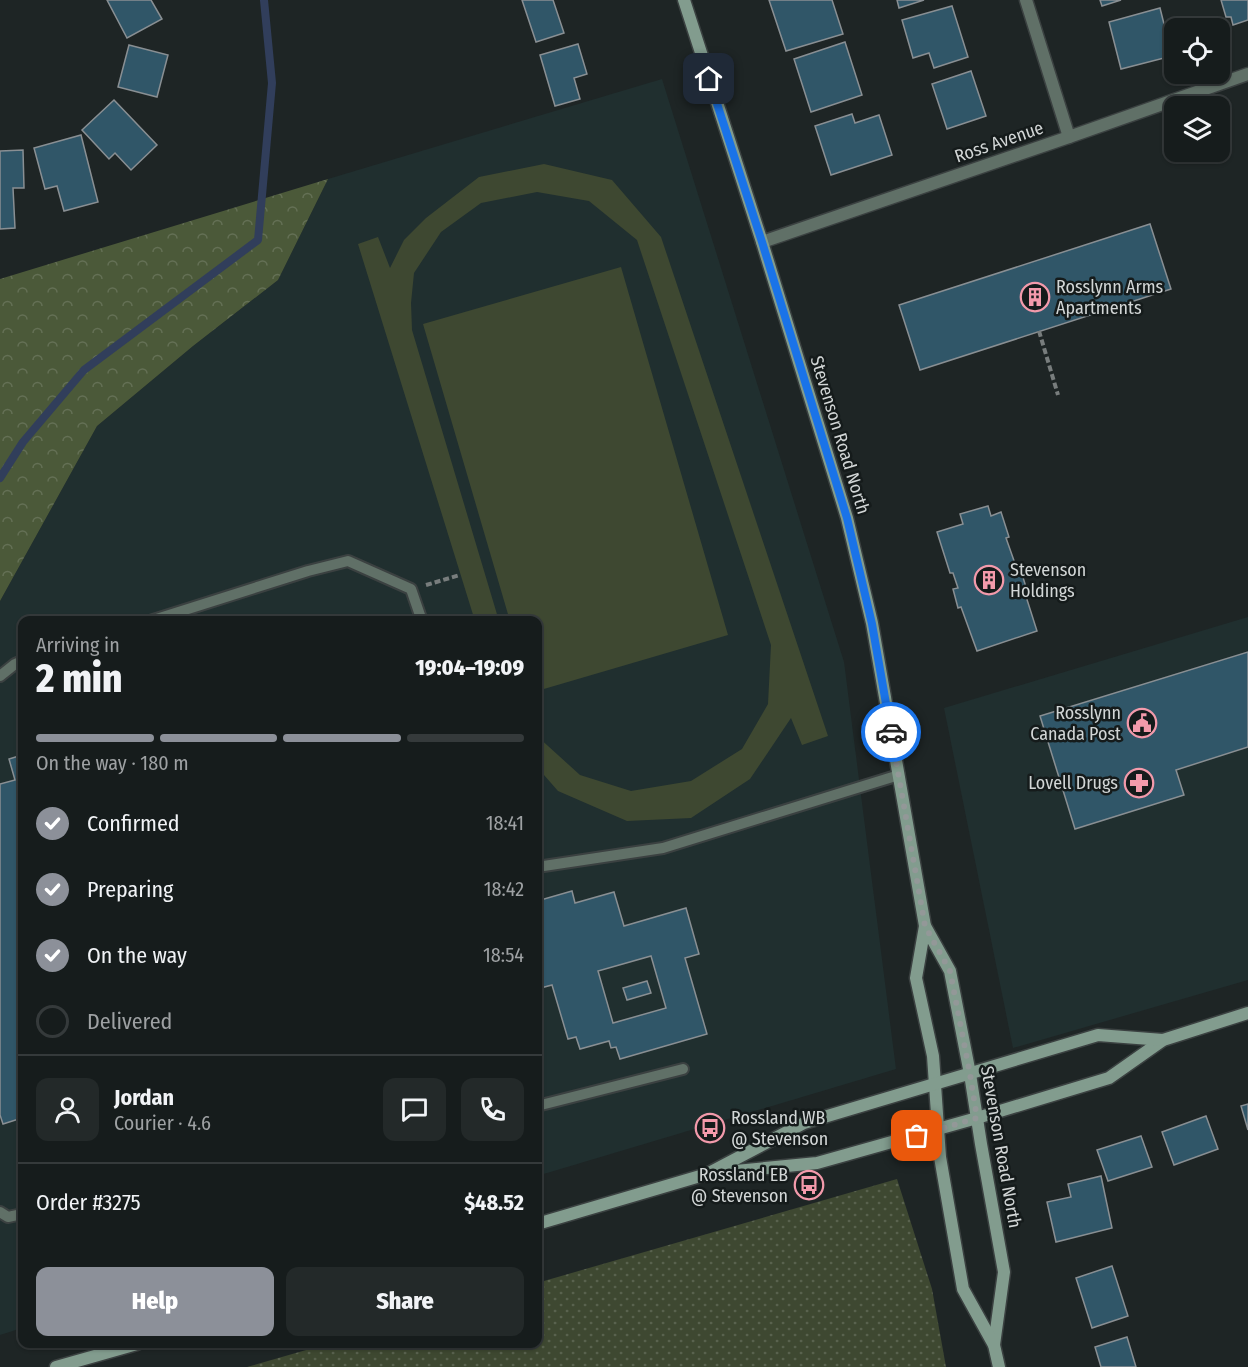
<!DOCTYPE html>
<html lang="en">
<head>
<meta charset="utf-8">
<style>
	:root { --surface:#161c1c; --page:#232929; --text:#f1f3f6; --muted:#9ea1a3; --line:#353a3b; --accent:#8c9099 }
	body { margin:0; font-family:"Fira Sans Condensed",sans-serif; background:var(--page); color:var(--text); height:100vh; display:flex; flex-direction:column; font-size:22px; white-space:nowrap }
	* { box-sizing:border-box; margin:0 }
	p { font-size:20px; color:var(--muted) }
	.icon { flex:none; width:33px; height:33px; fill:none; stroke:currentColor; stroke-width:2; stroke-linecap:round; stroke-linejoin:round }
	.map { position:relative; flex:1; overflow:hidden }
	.sheet { position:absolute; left:18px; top:616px; width:524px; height:732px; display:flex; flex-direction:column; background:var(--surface); border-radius:12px; box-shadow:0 2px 4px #0004,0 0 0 2px var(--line) }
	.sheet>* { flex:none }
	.fabs { position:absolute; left:1164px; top:18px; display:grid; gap:12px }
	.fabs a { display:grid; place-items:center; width:66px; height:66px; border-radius:12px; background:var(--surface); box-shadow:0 2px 4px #0004,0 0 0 2px var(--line); font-size:30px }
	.pin { position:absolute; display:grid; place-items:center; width:51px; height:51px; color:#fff; margin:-26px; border-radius:12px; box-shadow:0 3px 9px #0006 }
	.courier { position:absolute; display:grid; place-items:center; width:60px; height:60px; margin:-30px; border:4px solid #1a73e8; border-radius:50%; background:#fff; color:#222; box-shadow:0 2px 8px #0007 }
	.headline em { font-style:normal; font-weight:800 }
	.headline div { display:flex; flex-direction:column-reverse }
	.headline { display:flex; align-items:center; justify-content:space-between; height:102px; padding:0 18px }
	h1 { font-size:39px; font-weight:800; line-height:45px }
	.bar { display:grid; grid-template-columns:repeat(4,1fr); gap:9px 6px; align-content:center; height:72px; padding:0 18px }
	.bar i { height:8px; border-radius:4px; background:var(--line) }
	.bar .active { background:var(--accent) }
	.bar p { grid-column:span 4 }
	.line { display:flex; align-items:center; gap:15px; padding:0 18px; border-top:2px solid var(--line) }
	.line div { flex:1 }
	.round { display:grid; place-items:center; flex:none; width:63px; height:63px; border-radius:12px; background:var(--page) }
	ol { padding:0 18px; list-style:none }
	li { display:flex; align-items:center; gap:18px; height:66px }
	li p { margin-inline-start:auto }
	li .icon { padding:6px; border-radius:50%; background:var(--accent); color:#fff; stroke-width:4 }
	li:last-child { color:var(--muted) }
	li i { width:33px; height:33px; border:3px solid var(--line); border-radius:50% }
	.button { display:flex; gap:12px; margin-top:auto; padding:12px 18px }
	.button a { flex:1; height:69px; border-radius:12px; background:var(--accent); color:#fff; font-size:24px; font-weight:800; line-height:69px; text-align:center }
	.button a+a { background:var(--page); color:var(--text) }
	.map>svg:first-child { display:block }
	.built { fill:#202f2f }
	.grass { fill:url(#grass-dots) }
	.forest { fill:url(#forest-crowns) }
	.park { fill:#3e4831 }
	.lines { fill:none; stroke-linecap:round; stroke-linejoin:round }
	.stream { stroke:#313e5b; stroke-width:8 }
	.building { fill:#305668; stroke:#898f93; stroke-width:1.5; fill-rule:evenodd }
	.lane-casing { stroke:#3b4141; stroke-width:14 }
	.street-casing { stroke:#3b4141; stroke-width:15 }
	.secondary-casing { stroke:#3b4141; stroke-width:15 }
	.path { stroke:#787d7d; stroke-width:4; stroke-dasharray:6 3; stroke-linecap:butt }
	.lane { stroke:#607067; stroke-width:10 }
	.street { stroke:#607067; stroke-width:12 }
	.secondary { stroke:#829c8e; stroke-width:12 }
	.done { stroke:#939898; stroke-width:6; stroke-dasharray:0 10.8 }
	.route { stroke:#1a73e8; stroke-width:8 }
	.labels { text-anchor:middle; stroke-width:5; stroke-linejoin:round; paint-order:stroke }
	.street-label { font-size:18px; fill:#d2d6d6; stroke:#151b1b }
	.poi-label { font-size:18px; fill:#d2d6d6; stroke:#151b1b; text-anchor:start }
</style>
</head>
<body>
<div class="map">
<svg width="1248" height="1367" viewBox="0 0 1248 1367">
	<defs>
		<pattern id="grass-dots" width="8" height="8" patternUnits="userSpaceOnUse" patternTransform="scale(1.5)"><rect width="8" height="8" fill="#3e4831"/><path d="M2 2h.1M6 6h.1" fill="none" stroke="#59624e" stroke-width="1.8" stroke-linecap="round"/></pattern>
		<pattern id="forest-crowns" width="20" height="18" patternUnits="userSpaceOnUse" patternTransform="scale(1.5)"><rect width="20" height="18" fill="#4b5939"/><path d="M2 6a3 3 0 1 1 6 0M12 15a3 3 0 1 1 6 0" fill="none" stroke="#647055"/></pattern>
	</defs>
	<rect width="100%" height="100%" fill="#1e2525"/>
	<g class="built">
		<polygon points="662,79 844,662 896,1069 537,1176 537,621 22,621 22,1328 0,1335 0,601 97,426 193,346 278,280 328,179"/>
		<polygon points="1248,617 1248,980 1013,1048 944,708"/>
	</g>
	<polygon class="grass" points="897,1179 932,1289 946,1367 247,1367 327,1344 537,1344 537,1283"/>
	<polygon class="forest" points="328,179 278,280 193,346 97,426 0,601 0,279"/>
	<g class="park">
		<polygon points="544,164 612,180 661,237 828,736 802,745 791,718 750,779 691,818 627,821 558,791 537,767 537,736 580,775 631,791 691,781 742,749 768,704 771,645 637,240 589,201 537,192 481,203 441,232 414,273 411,303 412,330 499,621 475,621 358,244 378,237 390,268 404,240 426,218 479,177"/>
		<polygon points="621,267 728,635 537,691 537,621 510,621 423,324"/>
	</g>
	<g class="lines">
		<polyline class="stream" points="0,478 23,442 84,370 258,240 272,83 264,0"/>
	</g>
	<g class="building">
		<polygon points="107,0 151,0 162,19 127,38"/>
		<polygon points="522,0 553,0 564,33 536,42"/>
		<polygon points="769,0 832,0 843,34 786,51"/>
		<polygon points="897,0 924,0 899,8"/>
		<polygon points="1100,0 1121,0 1102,6"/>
		<polygon points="1221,0 1248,0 1248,20 1233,25 1231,17 1226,17"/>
		<polygon points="952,6 968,57 934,68 929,53 913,58 902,20"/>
		<polygon points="1160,8 1172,56 1121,69 1109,22"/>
		<polygon points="845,42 862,95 811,112 794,59"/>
		<polygon points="578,44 587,74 574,78 580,99 555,106 540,55"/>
		<polygon points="129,45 168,55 157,97 118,87"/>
		<polygon points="971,71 986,116 947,129 932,84"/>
		<polygon points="114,100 157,145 131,170 115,153 109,159 82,130"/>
		<polygon points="852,114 855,123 879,115 892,155 831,175 815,126"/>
		<polygon points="81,135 98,202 64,211 57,186 45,189 34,148"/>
		<polygon points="23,150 24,188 13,188 15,228 0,229 0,151"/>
		<polygon points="1150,224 1171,289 920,370 899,305"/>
		<polygon points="988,506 991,516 1001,512 1009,537 1006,538 1018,572 1021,571 1026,587 1023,587 1037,631 977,651 961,607 958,608 953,589 958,588 953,573 950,573 937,532 963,524 960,514"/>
		<polygon points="1248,652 1248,747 1176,770 1184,795 1075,829 1040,716"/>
		<polygon points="22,755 22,1118 3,1124 0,1115 0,784 15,780 9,759"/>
		<path d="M 572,891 L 575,903 L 614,892 L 624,926 L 686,908 L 699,954 L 685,958 L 707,1034 L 620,1059 L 616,1047 L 611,1048 L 609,1041 L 580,1049 L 576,1037 L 568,1039 L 552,985 L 537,989 L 537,901 ZM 651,956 L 666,1008 L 613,1023 L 598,971 Z"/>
		<polygon points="647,981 651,993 627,1000 623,988"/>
		<polygon points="1248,1104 1248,1130 1241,1106"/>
		<polygon points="1206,1116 1218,1149 1174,1165 1162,1132"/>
		<polygon points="1141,1136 1152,1167 1108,1181 1097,1150"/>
		<polygon points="1101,1176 1112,1228 1056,1242 1047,1202 1071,1197 1068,1184"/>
		<polygon points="1112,1266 1128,1316 1092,1328 1076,1278"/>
		<polygon points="1127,1337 1136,1367 1101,1367 1095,1347"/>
	</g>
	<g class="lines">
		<g class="lane-casing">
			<g id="lane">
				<polyline points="150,621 308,571 348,561 411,589 422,621"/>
				<polyline points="0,676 15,664 22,661"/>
				<polyline points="537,867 663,848 899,775"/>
				<polyline points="537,1106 683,1069"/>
				<polyline points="0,1212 8,1217 22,1214"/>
			</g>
		</g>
		<g class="street-casing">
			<g id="street">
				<polyline points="1026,0 1069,137"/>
				<polyline points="762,242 1069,137 1248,74"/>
			</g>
		</g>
		<g class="secondary-casing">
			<g id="secondary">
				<polyline points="684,0 762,242 847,518 872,623 925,926 950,971 970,1074 981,1144 1004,1272 994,1345"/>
				<polyline points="925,926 916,978 933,1056 940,1157 963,1289 994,1345 999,1367"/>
				<polyline points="715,1173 817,1163 977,1118 1109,1078 1163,1040 1248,1013"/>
				<polyline points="537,1224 707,1174 804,1123 1098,1035 1163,1040"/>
				<polyline points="56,1367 137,1344"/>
			</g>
		</g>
		<g class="path">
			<polyline points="1039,331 1058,395"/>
			<polyline points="426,585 460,575"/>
		</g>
		<use href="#lane" class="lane"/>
		<use href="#street" class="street"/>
		<use href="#secondary" class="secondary"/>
	</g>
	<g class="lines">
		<polyline class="done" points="891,732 925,926 950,971 970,1074 977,1118 917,1136"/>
		<polyline class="route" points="709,79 762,242 847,518 872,624 891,732"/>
	</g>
	<defs>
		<g id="building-ring" transform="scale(1.5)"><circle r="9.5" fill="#151b1b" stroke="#f39aab" stroke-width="1.5"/><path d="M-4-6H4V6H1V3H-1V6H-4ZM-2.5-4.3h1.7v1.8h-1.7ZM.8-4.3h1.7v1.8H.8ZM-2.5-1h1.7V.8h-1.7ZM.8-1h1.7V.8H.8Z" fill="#f39aab"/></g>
		<g id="civic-ring" transform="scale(1.5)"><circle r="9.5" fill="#151b1b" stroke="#f39aab" stroke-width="1.5"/><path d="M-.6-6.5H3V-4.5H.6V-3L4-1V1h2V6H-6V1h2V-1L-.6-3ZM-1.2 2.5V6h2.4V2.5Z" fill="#f39aab"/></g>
		<g id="pharmacy-ring" transform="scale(1.5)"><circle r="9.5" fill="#151b1b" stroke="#f39aab" stroke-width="1.5"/><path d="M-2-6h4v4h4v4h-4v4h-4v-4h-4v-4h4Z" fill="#f39aab"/></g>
		<g id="bus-ring" transform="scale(1.5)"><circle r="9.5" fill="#151b1b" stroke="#f39aab" stroke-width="1.5"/><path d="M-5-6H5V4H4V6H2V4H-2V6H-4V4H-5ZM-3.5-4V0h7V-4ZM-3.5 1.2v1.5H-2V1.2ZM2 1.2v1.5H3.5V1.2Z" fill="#f39aab"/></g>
	</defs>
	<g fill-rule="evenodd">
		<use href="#building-ring" x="1035" y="297"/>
		<use href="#building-ring" x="989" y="580"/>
		<use href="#civic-ring" x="1142" y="723"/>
		<use href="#pharmacy-ring" x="1139" y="783"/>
		<use href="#bus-ring" x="710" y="1128"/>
		<use href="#bus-ring" x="809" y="1185"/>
	</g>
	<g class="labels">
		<g class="street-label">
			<text transform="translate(999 142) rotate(-19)" y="6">Ross Avenue</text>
			<text transform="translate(840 435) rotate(73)" y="6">Stevenson Road North</text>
			<text transform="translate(1001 1147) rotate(80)" y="6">Stevenson Road North</text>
		</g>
		<g class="poi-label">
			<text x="1056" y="293">Rosslynn Arms<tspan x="1056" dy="21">Apartments</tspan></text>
			<text x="1010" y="576">Stevenson<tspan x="1010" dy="21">Holdings</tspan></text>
			<text x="1121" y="719" text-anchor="end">Rosslynn<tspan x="1121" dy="21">Canada Post</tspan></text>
			<text x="1118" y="789" text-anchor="end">Lovell Drugs</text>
			<text x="731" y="1124">Rossland WB<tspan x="731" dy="21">@ Stevenson</tspan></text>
			<text x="788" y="1181" text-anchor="end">Rossland EB<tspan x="788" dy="21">@ Stevenson</tspan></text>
		</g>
	</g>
</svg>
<div class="fabs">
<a><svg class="icon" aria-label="locate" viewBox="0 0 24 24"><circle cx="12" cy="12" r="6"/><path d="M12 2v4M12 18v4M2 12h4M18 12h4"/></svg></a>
<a><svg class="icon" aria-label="layers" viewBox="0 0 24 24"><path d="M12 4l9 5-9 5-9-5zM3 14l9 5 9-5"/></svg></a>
</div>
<div class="pin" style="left:917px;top:1136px;background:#ea580c"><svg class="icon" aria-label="bag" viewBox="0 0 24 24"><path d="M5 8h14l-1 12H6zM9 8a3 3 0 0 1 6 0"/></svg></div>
<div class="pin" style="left:709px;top:79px;background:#1f2937"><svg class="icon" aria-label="home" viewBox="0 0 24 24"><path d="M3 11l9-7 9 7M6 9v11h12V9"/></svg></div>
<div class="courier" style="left:891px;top:732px"><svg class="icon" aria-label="car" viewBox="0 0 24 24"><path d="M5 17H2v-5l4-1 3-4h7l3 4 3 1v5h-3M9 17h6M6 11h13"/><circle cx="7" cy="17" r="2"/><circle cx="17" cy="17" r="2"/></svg></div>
<section class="sheet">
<div class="headline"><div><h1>2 min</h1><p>Arriving in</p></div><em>19:04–19:09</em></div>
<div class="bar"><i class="active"></i><i class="active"></i><i class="active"></i><i></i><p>On the way · 180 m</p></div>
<ol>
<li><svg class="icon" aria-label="check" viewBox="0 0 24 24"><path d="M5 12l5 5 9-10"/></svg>Confirmed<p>18:41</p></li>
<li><svg class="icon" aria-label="check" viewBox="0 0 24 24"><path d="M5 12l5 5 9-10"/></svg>Preparing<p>18:42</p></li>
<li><svg class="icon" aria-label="check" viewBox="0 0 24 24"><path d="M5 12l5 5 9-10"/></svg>On the way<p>18:54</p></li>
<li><i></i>Delivered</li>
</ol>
<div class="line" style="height:108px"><a class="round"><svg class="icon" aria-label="person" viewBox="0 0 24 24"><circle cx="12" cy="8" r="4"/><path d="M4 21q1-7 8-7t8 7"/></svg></a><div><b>Jordan</b><p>Courier · 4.6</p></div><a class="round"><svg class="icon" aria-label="chat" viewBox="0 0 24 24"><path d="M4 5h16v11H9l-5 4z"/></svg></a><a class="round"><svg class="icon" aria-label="phone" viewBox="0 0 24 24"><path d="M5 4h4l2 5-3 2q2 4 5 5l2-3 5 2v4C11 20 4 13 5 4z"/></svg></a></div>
<div class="line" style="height:78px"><div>Order #3275</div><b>$48.52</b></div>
<div class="button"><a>Help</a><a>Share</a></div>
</section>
</div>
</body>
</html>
